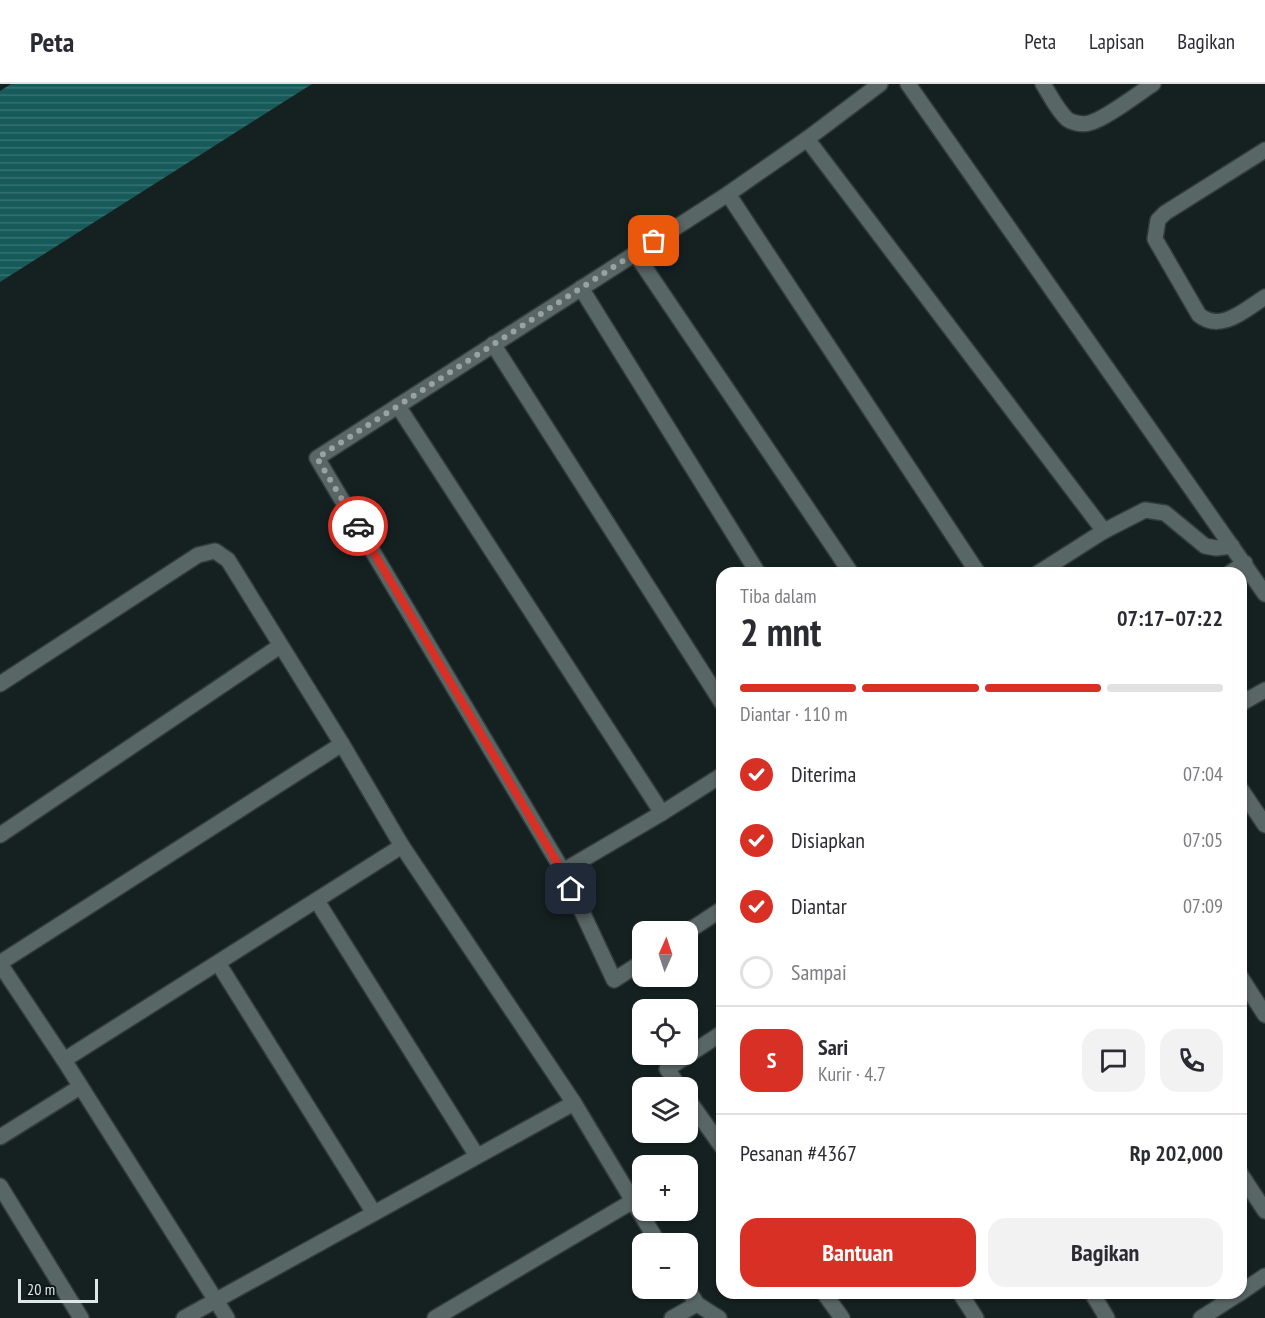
<!DOCTYPE html>
<html lang="id">
<head>
<meta charset="utf-8">
<style>
	:root { --surface:#fff; --page:#f2f2f3; --text:#2b2b33; --muted:#7c7c81; --line:#e1e1e2; --accent:#d93025 }
	body { margin:0; font-family:"PT Sans Narrow",sans-serif; background:var(--page); color:var(--text); height:100vh; display:flex; flex-direction:column; font-size:22px; white-space:nowrap }
	* { box-sizing:border-box; margin:0 }
	p { font-size:20px; color:var(--muted) }
	.icon { flex:none; width:33px; height:33px; fill:none; stroke:currentColor; stroke-width:2; stroke-linecap:round; stroke-linejoin:round }
	.map { position:relative; flex:1; overflow:hidden }
	.side { position:absolute; left:716px; top:483px; width:531px; height:732px; display:flex; flex-direction:column; background:var(--surface); border-radius:18px; box-shadow:0 2px 4px #0004 }
	.side>* { flex:none }
	.needle { width:39px; rotate:3deg }
	.fabs { position:absolute; left:632px; top:837px; display:grid; gap:12px }
	.fabs a { display:grid; place-items:center; width:66px; height:66px; border-radius:12px; background:var(--surface); box-shadow:0 2px 4px #0004; font-size:30px }
	.scale { position:absolute; left:18px; bottom:15px; width:80px; box-sizing:border-box; padding-left:6px; border:3px solid #dfe7e6; border-top:0; font-size:16px; line-height:21px; white-space:nowrap; color:#dfe7e6; -webkit-text-stroke:4px #0c1817; paint-order:stroke }
	.pin { position:absolute; display:grid; place-items:center; width:51px; height:51px; color:#fff; margin:-26px; border-radius:12px; box-shadow:0 3px 9px #0006 }
	.courier { position:absolute; display:grid; place-items:center; width:60px; height:60px; margin:-30px; border:4px solid #d93025; border-radius:50%; background:#fff; color:#222; box-shadow:0 2px 8px #0007 }
	.overview em { font-style:normal; font-weight:700 }
	.overview div { display:flex; flex-direction:column-reverse }
	.overview { display:flex; align-items:center; justify-content:space-between; height:102px; padding:0 24px }
	h1 { font-size:39px; font-weight:700; line-height:45px }
	.bar { display:grid; grid-template-columns:repeat(4,1fr); gap:9px 6px; align-content:center; height:72px; padding:0 24px }
	.bar i { height:8px; border-radius:4px; background:var(--line) }
	.bar .on { background:var(--accent) }
	.bar p { grid-column:span 4 }
	.line { display:flex; align-items:center; gap:15px; padding:0 24px; border-top:2px solid var(--line) }
	.line div { flex:1 }
	.round { display:grid; place-items:center; flex:none; width:63px; height:63px; border-radius:18px; background:var(--page) }
	ol { padding:0 24px; list-style:none }
	li { display:flex; align-items:center; gap:18px; height:66px }
	li p { margin-inline-start:auto }
	li .icon { padding:6px; border-radius:50%; background:var(--accent); color:#fff; stroke-width:4 }
	li:last-child { color:var(--muted) }
	li i { width:33px; height:33px; border:3px solid var(--line); border-radius:50% }
	.action { display:flex; gap:12px; margin-top:auto; padding:12px 24px }
	.action a { flex:1; height:69px; border-radius:18px; background:var(--accent); color:#fff; font-size:24px; font-weight:700; line-height:69px; text-align:center }
	.action a+a { background:var(--page); color:var(--text) }
	header { display:flex; align-items:center; gap:36px; box-sizing:border-box; height:84px; padding:0 30px; background:var(--surface); border-bottom:2px solid var(--line) }
	header strong { font-size:28px }
	nav { display:flex; gap:33px; margin-inline-start:auto; font-size:21px }
	.map>svg:first-child { display:block }
	.water { fill:url(#water-rules) }
	.lines { fill:none; stroke-linecap:round; stroke-linejoin:round }
	.minor-casing { stroke:#333b3a; stroke-width:18 }
	.minor { stroke:#586665; stroke-width:15 }
	.done { stroke:#98a2a1; stroke-width:6; stroke-dasharray:0 10.8 }
	.route { stroke:#d93025; stroke-width:8 }
</style>
</head>
<body>
<header>
<strong>Peta</strong>
<nav><a>Peta</a><a>Lapisan</a><a>Bagikan</a></nav>
</header>
<div class="map">
<svg width="1265" height="1234" viewBox="0 0 1265 1234">
	<defs>
		<pattern id="water-rules" width="6" height="5" patternUnits="userSpaceOnUse" patternTransform="scale(1.5)"><rect width="6" height="5" fill="#165a59"/><path d="M0 2.5h6" fill="none" stroke="#377271"/></pattern>
	</defs>
	<rect width="100%" height="100%" fill="#152121"/>
	<polygon class="water" points="11,0 312,0 0,198 0,7"/>
	<g class="lines">
		<g class="minor-casing">
			<g id="minor">
				<polyline points="908,0 1265,510"/>
				<path d="M 1043,0 C 1050,11 1057,26 1067,35 C 1072,39 1083,41 1089,39 C 1104,36 1139,9 1153,0"/>
				<polyline points="807,55 1104,447"/>
				<path d="M 1265,66 L 1165,129 L 1158,136 L 1155,155 L 1199,231 C 1221,249 1246,225 1265,213"/>
				<polyline points="728,110 978,489"/>
				<polyline points="635,169 851,489"/>
				<polyline points="581,204 758,489"/>
				<polyline points="493,260 722,619"/>
				<polyline points="398,322 662,729"/>
				<polyline points="1038,489 1104,447 1145,426 1165,429 1205,462 1216,464 1232,462"/>
				<polyline points="1230,489 1245,479"/>
				<polyline points="0,600 198,471 215,467 228,476 342,660 402,762 574,1019 633,1117"/>
				<polyline points="1240,620 1265,606"/>
				<polyline points="1240,704 1265,741"/>
				<polyline points="0,751 280,562"/>
				<polyline points="563,787 662,729 722,691"/>
				<polyline points="317,817 477,1072"/>
				<polyline points="687,848 722,825"/>
				<polyline points="642,878 614,896 563,787 317,374 728,110 807,55 880,0"/>
				<polyline points="0,879 342,660"/>
				<polyline points="218,879 374,1129"/>
				<polyline points="0,880 64,976 227,1234"/>
				<polyline points="1240,892 1265,931"/>
				<polyline points="64,976 402,762"/>
				<polyline points="680,1004 667,985 722,949"/>
				<polyline points="687,1014 722,1063"/>
				<polyline points="0,1053 80,1003"/>
				<polyline points="1240,1089 1265,1127"/>
				<polyline points="0,1102 81,1234"/>
				<polyline points="687,1204 697,1220 719,1234"/>
				<polyline points="824,1209 842,1234"/>
				<polyline points="960,1209 976,1234"/>
				<polyline points="1092,1209 1107,1234"/>
				<polyline points="1240,1209 1265,1192"/>
				<polyline points="184,1234 574,1019"/>
				<polyline points="435,1234 633,1117 659,1160"/>
				<polyline points="672,1234 697,1220"/>
				<polyline points="1201,1234 1240,1209"/>
			</g>
		</g>
		<use href="#minor" class="minor"/>
	</g>
	<g class="lines">
		<polyline class="done" points="358,442 317,374 654,157"/>
		<polyline class="route" points="358,442 562,787 571,805"/>
	</g>
</svg>
<div class="fabs">
<a><svg class="needle" viewBox="-14 -14 28 28"><path d="M0-13l5 13h-10z" fill="#e53935"/><path d="M0 13l5-13h-10z" fill="#7c7c81"/></svg></a>
<a><svg class="icon" aria-label="locate" viewBox="0 0 24 24"><circle cx="12" cy="12" r="6"/><path d="M12 2v4M12 18v4M2 12h4M18 12h4"/></svg></a>
<a><svg class="icon" aria-label="layers" viewBox="0 0 24 24"><path d="M12 4l9 5-9 5-9-5zM3 14l9 5 9-5"/></svg></a>
<a>+</a>
<a>−</a>
</div>
<div class="scale">20 m</div>
<div class="pin" style="left:654px;top:157px;background:#ea580c"><svg class="icon" aria-label="bag" viewBox="0 0 24 24"><path d="M5 8h14l-1 12H6zM9 8a3 3 0 0 1 6 0"/></svg></div>
<div class="pin" style="left:571px;top:805px;background:#1f2937"><svg class="icon" aria-label="home" viewBox="0 0 24 24"><path d="M3 11l9-7 9 7M6 9v11h12V9"/></svg></div>
<div class="courier" style="left:358px;top:442px"><svg class="icon" aria-label="car" viewBox="0 0 24 24"><path d="M5 17H2v-5l4-1 3-4h7l3 4 3 1v5h-3M9 17h6M6 11h13"/><circle cx="7" cy="17" r="2"/><circle cx="17" cy="17" r="2"/></svg></div>
<section class="side">
<div class="overview"><div><h1>2 mnt</h1><p>Tiba dalam</p></div><em>07:17–07:22</em></div>
<div class="bar"><i class="on"></i><i class="on"></i><i class="on"></i><i></i><p>Diantar · 110 m</p></div>
<ol>
<li><svg class="icon" aria-label="check" viewBox="0 0 24 24"><path d="M5 12l5 5 9-10"/></svg>Diterima<p>07:04</p></li>
<li><svg class="icon" aria-label="check" viewBox="0 0 24 24"><path d="M5 12l5 5 9-10"/></svg>Disiapkan<p>07:05</p></li>
<li><svg class="icon" aria-label="check" viewBox="0 0 24 24"><path d="M5 12l5 5 9-10"/></svg>Diantar<p>07:09</p></li>
<li><i></i>Sampai</li>
</ol>
<div class="line" style="height:108px"><b class="round" style="background:var(--accent);color:#fff">S</b><div><b>Sari</b><p>Kurir · 4.7</p></div><a class="round"><svg class="icon" aria-label="chat" viewBox="0 0 24 24"><path d="M4 5h16v11H9l-5 4z"/></svg></a><a class="round"><svg class="icon" aria-label="phone" viewBox="0 0 24 24"><path d="M5 4h4l2 5-3 2q2 4 5 5l2-3 5 2v4C11 20 4 13 5 4z"/></svg></a></div>
<div class="line" style="height:78px"><div>Pesanan #4367</div><b>Rp 202,000</b></div>
<div class="action"><a>Bantuan</a><a>Bagikan</a></div>
</section>
</div>
</body>
</html>
